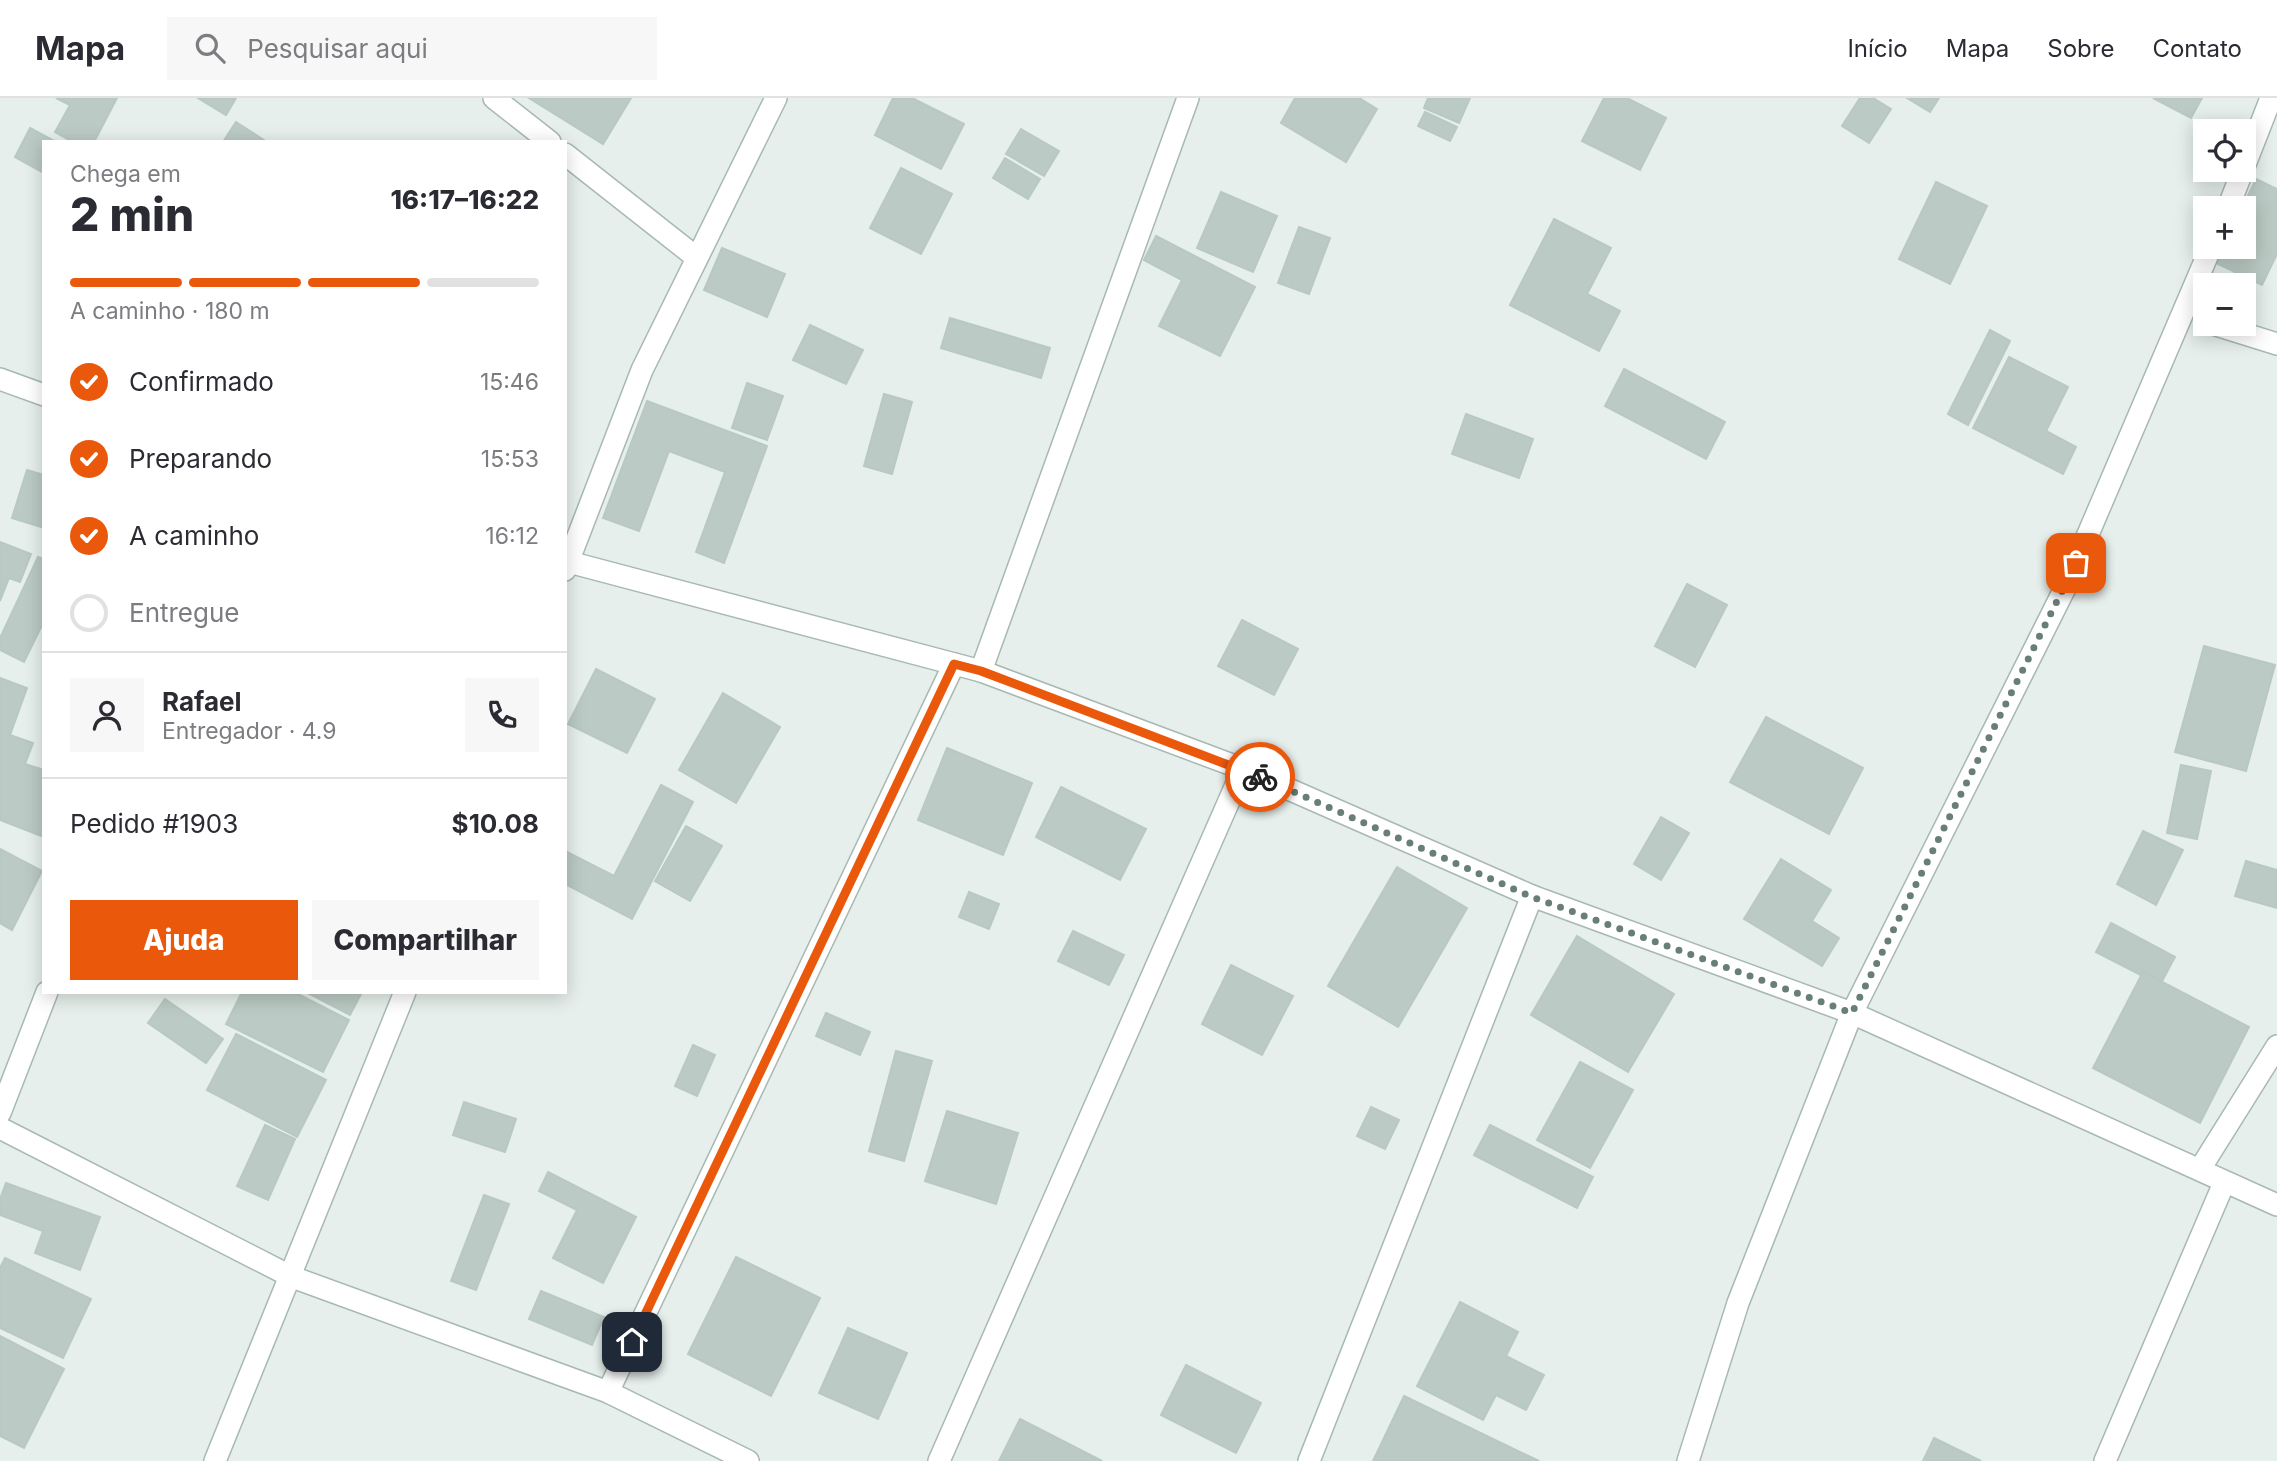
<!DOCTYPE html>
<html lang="pt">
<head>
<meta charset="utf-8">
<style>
	:root { --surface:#fff; --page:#f7f7f7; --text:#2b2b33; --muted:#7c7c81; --line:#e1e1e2; --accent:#ea580c }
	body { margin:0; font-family:Inter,sans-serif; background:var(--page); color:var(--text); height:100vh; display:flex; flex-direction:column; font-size:26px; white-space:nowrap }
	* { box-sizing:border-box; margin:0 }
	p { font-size:23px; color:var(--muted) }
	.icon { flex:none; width:38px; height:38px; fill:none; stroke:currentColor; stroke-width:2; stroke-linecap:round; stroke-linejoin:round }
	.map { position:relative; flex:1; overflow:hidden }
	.side { position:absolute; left:42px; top:42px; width:525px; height:854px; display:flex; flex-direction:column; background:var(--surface); border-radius:0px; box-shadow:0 4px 18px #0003 }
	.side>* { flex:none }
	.tools { position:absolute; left:2193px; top:21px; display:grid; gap:14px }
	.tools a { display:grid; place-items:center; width:63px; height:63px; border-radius:0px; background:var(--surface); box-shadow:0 4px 18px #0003; font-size:35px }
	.pin { position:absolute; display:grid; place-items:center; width:60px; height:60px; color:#fff; margin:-30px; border-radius:14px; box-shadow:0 4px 10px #0006 }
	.courier { position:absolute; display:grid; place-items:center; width:70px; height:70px; margin:-35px; border:5px solid #ea580c; border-radius:50%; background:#fff; color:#222; box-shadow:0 2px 9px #0007 }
	.headline em { font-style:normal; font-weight:800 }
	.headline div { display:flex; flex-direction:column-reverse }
	.headline { display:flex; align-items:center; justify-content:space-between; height:119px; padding:0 28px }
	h1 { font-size:46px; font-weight:800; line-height:52px }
	.bar { display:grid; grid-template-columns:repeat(4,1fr); gap:10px 7px; align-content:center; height:84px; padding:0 28px }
	.bar i { height:9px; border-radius:5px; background:var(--line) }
	.bar .on { background:var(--accent) }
	.bar p { grid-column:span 4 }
	.line { display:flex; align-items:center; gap:18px; padding:0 28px; border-top:2px solid var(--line) }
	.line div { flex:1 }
	.round { display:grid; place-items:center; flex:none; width:74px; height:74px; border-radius:0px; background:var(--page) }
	ol { padding:0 28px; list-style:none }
	li { display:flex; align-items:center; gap:21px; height:77px }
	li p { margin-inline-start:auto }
	li .icon { padding:7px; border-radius:50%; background:var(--accent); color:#fff; stroke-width:4 }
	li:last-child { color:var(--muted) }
	li i { width:38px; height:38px; border:4px solid var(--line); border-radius:50% }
	.cta { display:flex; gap:14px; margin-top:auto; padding:14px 28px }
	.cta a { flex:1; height:80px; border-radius:0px; background:var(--accent); color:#fff; font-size:28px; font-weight:800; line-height:80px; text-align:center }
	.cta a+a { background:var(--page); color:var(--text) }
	header { display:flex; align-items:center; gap:42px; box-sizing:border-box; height:98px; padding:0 35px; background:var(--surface); border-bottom:2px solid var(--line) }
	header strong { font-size:33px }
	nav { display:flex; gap:38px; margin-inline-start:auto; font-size:24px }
	.search { width:490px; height:63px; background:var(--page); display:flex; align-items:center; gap:18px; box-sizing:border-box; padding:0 24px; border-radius:0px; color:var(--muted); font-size:26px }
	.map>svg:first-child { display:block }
	.building { fill:#bbcac4; stroke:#b8c9c2; stroke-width:2 }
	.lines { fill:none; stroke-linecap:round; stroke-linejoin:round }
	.minor-casing { stroke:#a8b8b2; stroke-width:24 }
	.minor { stroke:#fff; stroke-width:21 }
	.done { stroke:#687f78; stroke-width:7; stroke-dasharray:0 12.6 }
	.route { stroke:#ea580c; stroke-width:9 }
</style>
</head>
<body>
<header>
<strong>Mapa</strong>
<div class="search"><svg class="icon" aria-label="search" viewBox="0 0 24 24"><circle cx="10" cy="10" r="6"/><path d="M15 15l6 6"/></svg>Pesquisar aqui</div>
<nav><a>Início</a><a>Mapa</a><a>Sobre</a><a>Contato</a></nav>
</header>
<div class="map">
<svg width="2277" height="1363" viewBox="0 0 2277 1363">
	<rect width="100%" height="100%" fill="#e6efeb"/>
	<g class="building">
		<polygon points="56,0 117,0 94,44 73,44 55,34 70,7"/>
		<polygon points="198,0 236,0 226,17"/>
		<polygon points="529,0 631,0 603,46"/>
		<polygon points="893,0 912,0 964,26 941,71 875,37"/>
		<polygon points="1295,0 1359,0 1377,11 1346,64 1281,25"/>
		<polygon points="1428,0 1470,0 1459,25 1424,10"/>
		<polygon points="1604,0 1627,0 1666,20 1640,72 1582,43"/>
		<polygon points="1860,0 1873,0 1891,11 1869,45 1842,28"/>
		<polygon points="1907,0 1939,0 1930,14"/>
		<polygon points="2153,0 2202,0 2191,20"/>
		<polygon points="1425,14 1457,29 1450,43 1418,28"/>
		<polygon points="236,24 267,44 223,44"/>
		<polygon points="30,30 56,44 44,44 44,75 15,59"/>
		<polygon points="1021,31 1059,53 1044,78 1006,56"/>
		<polygon points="1005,60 1040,81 1028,101 993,80"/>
		<polygon points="901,70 952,96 921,156 870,130"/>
		<polygon points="2256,81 2277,91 2277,156 2262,187 2216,165 2223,149 2244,149 2242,110"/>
		<polygon points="1936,84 1987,108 1950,186 1899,161"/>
		<polygon points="1221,94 1277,118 1253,174 1197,150"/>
		<polygon points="1554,121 1611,150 1587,196 1620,213 1599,253 1510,207"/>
		<polygon points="1299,129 1330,140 1309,196 1278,185"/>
		<polygon points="1156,138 1255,189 1220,258 1159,228 1182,182 1144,162"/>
		<polygon points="722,150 785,176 767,219 704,192"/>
		<polygon points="950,220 1050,250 1041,280 941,250"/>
		<polygon points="810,227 863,252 846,286 793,262"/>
		<polygon points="1990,232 2010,243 1968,327 1948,316"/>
		<polygon points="2009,259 2068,289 2046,333 2076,349 2063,376 1973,330"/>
		<polygon points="1624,271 1725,324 1706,361 1605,308"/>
		<polygon points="747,285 783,298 767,342 732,330"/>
		<polygon points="884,296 912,304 892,376 864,368"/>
		<polygon points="647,303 767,348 724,465 696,454 725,374 669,353 639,433 603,420"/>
		<polygon points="1466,316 1533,341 1519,380 1452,356"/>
		<polygon points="27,372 44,377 44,430 12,420"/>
		<polygon points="0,444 31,456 20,484 9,480 0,503"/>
		<polygon points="38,459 44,461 44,523 24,564 0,552 0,540"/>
		<polygon points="1687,486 1727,507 1695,569 1655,548"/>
		<polygon points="1242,522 1298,551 1274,597 1218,568"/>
		<polygon points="2204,548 2275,567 2246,673 2175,654"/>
		<polygon points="596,571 655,601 627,655 568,626"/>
		<polygon points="0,580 27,590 10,637 33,645 25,666 44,672 44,739 0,722"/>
		<polygon points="723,595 780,629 736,705 679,672"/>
		<polygon points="1766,619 1863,670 1829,736 1730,684"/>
		<polygon points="947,650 1032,685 1003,757 918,722"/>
		<polygon points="2181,667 2211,673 2197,741 2167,735"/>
		<polygon points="661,687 693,704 632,821 565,786 565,753 614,778"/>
		<polygon points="1061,689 1146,731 1120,782 1036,739"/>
		<polygon points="1661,719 1689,735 1661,782 1634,766"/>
		<polygon points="686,728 722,748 690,803 655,783"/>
		<polygon points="2143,733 2183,752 2156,807 2117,786"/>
		<polygon points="0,751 42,773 12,832 0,825"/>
		<polygon points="1781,761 1831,792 1812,823 1839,840 1822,868 1744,821"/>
		<polygon points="2246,763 2277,772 2277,810 2235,798"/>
		<polygon points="1397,769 1467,810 1398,929 1328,888"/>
		<polygon points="969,794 999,806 989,831 959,819"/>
		<polygon points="2111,825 2175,859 2160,887 2096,854"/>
		<polygon points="1073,833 1124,857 1109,887 1058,863"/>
		<polygon points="1577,838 1674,896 1628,974 1531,917"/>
		<polygon points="1231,867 1293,898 1262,957 1202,926"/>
		<polygon points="2143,874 2249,929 2200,1025 2093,970"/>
		<polygon points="242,894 294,894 349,922 323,974 226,926"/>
		<polygon points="306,894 362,894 350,917"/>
		<polygon points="165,901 223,941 206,965 148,925"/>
		<polygon points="826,915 870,934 860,957 816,938"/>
		<polygon points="236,936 326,982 297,1039 207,992"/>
		<polygon points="693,947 715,957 697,998 675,988"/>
		<polygon points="896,953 932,963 904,1063 869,1053"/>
		<polygon points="1580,964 1633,992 1590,1070 1537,1042"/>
		<polygon points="464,1004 516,1021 505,1054 453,1037"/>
		<polygon points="1371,1009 1399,1022 1385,1051 1357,1038"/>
		<polygon points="947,1013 1018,1035 996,1106 925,1083"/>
		<polygon points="265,1027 295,1041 268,1102 237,1088"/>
		<polygon points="1490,1027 1593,1079 1577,1110 1474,1057"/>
		<polygon points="548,1074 636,1119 603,1185 553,1160 577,1112 539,1093"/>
		<polygon points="6,1085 100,1119 80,1172 35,1155 43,1133 0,1117 0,1101"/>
		<polygon points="484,1097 509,1106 476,1192 451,1183"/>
		<polygon points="736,1159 820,1200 771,1298 688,1256"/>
		<polygon points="5,1160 91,1201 63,1260 0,1230 0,1170"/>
		<polygon points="541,1193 604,1219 592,1247 529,1221"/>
		<polygon points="1460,1204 1518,1234 1506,1258 1544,1277 1526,1312 1496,1297 1483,1322 1417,1288"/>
		<polygon points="848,1230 907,1255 878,1321 819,1295"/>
		<polygon points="0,1238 64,1271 24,1350 0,1338"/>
		<polygon points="1186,1267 1261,1305 1236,1355 1161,1317"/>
		<polygon points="1404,1298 1539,1363 1373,1363"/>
		<polygon points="1020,1321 1102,1363 999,1363"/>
		<polygon points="1934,1340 1981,1363 1923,1363"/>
	</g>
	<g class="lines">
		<g class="minor-casing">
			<g id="minor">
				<polyline points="494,0 550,44"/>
				<polyline points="565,56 697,160"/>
				<polyline points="2228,110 2271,0"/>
				<polyline points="2213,226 2277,246"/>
				<polyline points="0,281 44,297"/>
				<polyline points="565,463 981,573 1243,671 1532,798 1852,915 2277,1107"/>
				<polyline points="565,472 642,272 776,0"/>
				<polyline points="981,573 1188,0"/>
				<polyline points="0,1015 47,894"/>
				<polyline points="0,1030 292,1179 608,1294 748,1363"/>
				<polyline points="2200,1071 2277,948"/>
				<polyline points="608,1294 954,566"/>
				<polyline points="215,1363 405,894"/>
				<polyline points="939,1363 1243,671"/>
				<polyline points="1309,1363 1532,798"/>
				<polyline points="1688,1363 1738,1205 1852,915 2065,490 2211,149"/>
				<polyline points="2105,1363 2224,1085"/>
			</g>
		</g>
		<use href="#minor" class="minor"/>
	</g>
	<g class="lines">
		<polyline class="done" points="1260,679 1532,799 1852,915 2076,465"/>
		<polyline class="route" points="632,1244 954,566 981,573 1260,679"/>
	</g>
</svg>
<div class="tools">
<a><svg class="icon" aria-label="locate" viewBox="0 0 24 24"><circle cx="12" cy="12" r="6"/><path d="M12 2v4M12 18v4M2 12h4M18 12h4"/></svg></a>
<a>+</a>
<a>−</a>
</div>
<div class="pin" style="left:2076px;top:465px;background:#ea580c"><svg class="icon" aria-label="bag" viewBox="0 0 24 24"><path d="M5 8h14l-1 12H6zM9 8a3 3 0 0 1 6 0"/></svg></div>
<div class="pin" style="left:632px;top:1244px;background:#1f2937"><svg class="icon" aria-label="home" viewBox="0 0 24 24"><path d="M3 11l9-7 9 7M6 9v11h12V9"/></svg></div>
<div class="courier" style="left:1260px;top:679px"><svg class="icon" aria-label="bike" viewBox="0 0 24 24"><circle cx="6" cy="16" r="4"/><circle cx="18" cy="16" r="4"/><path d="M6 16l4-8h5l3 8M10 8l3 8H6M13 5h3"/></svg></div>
<section class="side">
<div class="headline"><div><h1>2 min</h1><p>Chega em</p></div><em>16:17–16:22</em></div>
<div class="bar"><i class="on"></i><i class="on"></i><i class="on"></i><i></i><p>A caminho · 180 m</p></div>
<ol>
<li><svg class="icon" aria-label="check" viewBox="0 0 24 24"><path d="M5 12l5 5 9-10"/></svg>Confirmado<p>15:46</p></li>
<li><svg class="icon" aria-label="check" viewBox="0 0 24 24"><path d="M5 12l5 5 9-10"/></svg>Preparando<p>15:53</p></li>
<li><svg class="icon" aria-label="check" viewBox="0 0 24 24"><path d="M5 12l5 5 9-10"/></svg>A caminho<p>16:12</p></li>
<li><i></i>Entregue</li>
</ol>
<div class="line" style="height:126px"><a class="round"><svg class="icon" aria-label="person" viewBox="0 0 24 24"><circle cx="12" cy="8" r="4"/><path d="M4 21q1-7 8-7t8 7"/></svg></a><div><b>Rafael</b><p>Entregador · 4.9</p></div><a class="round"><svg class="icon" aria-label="phone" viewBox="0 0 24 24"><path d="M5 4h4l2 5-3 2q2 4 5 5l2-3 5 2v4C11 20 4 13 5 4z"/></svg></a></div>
<div class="line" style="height:91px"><div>Pedido #1903</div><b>$10.08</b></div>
<div class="cta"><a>Ajuda</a><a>Compartilhar</a></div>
</section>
</div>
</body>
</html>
